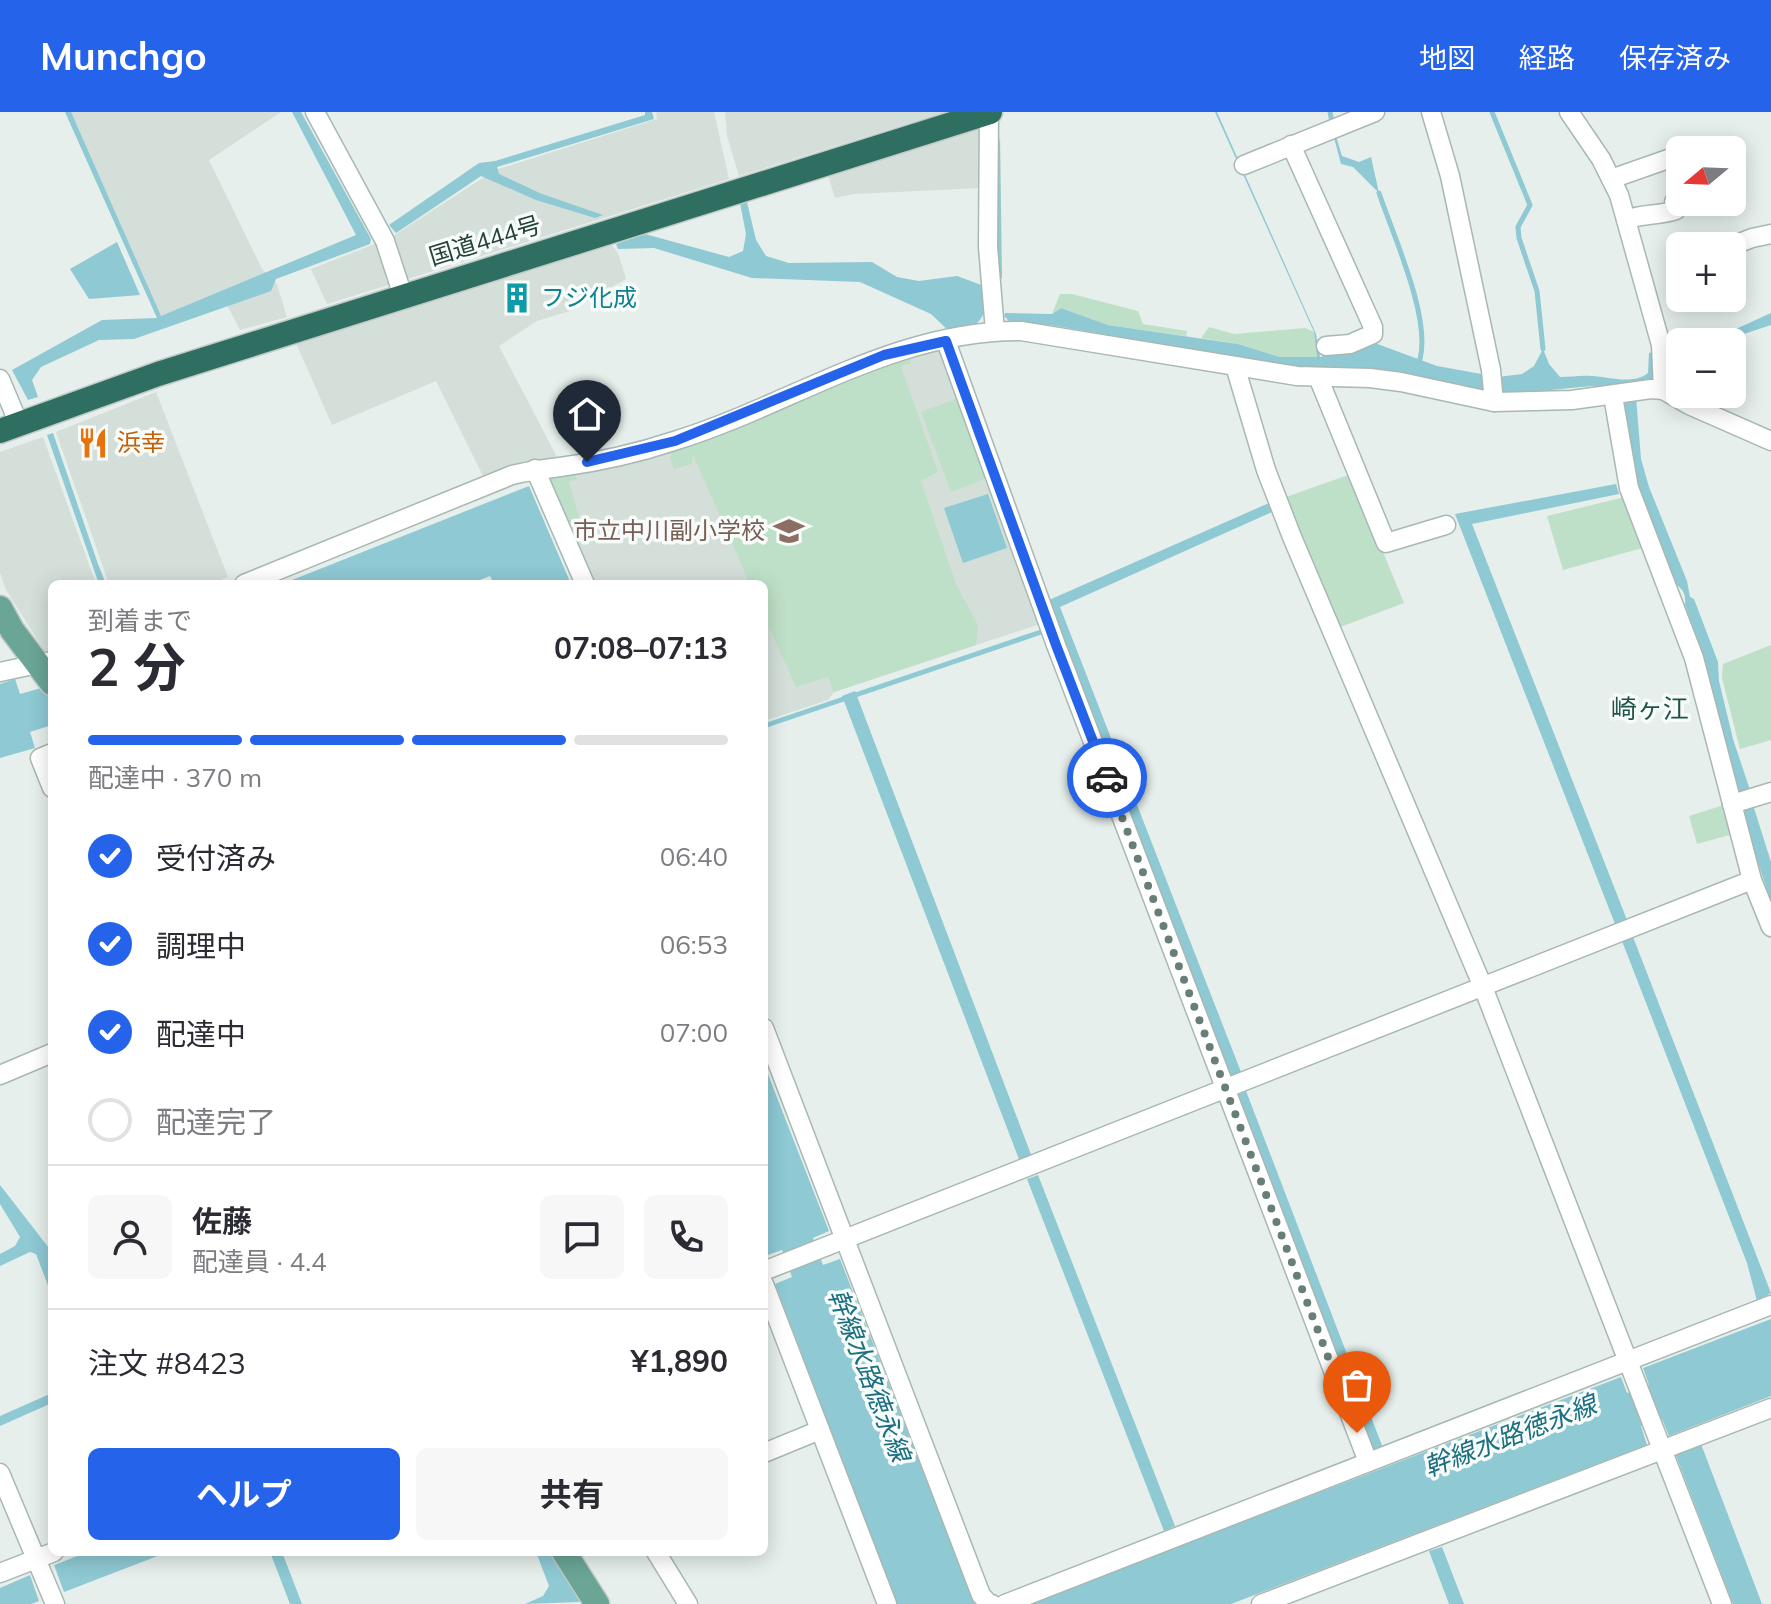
<!DOCTYPE html>
<html lang="ja">
<head>
<meta charset="utf-8">
<style>
	:root { --surface:#fff; --page:#f7f7f7; --text:#2b2b33; --muted:#7c7c81; --line:#e1e1e2; --accent:#2563eb }
	body { margin:0; font-family:Mulish,"Noto Sans JP",sans-serif; background:var(--page); color:var(--text); height:100vh; display:flex; flex-direction:column; font-size:30px; white-space:nowrap }
	* { box-sizing:border-box; margin:0 }
	p { font-size:26px; color:var(--muted) }
	.icon { flex:none; width:44px; height:44px; fill:none; stroke:currentColor; stroke-width:2; stroke-linecap:round; stroke-linejoin:round }
	.map { position:relative; flex:1; overflow:hidden }
	.drawer { position:absolute; left:48px; top:468px; width:720px; height:976px; display:flex; flex-direction:column; background:var(--surface); border-radius:12px; box-shadow:0 4px 20px #0003 }
	.drawer>* { flex:none }
	.needle { width:52px; rotate:251deg }
	.fabs { position:absolute; left:1666px; top:24px; display:grid; gap:16px }
	.fabs a { display:grid; place-items:center; width:80px; height:80px; border-radius:12px; background:var(--surface); box-shadow:0 4px 20px #0003; font-size:40px }
	.pin { position:absolute; display:grid; place-items:center; width:68px; height:68px; color:#fff; margin:-82px -34px; border-radius:50% 50% 50% 0; rotate:-45deg; box-shadow:0 0 8px #0007 }
	.pin .icon { rotate:45deg }
	.courier { position:absolute; display:grid; place-items:center; width:80px; height:80px; margin:-40px; border:6px solid #2563eb; border-radius:50%; background:#fff; color:#222; box-shadow:0 2px 10px #0007 }
	.headline em { font-style:normal; font-weight:700 }
	.headline div { display:flex; flex-direction:column-reverse }
	.headline { display:flex; align-items:center; justify-content:space-between; height:136px; padding:0 40px }
	h1 { font-size:52px; font-weight:700; line-height:60px }
	.bar { display:grid; grid-template-columns:repeat(4,1fr); gap:12px 8px; align-content:center; height:96px; padding:0 40px }
	.bar i { height:10px; border-radius:6px; background:var(--line) }
	.bar .selected { background:var(--accent) }
	.bar p { grid-column:span 4 }
	.line { display:flex; align-items:center; gap:20px; padding:0 40px; border-top:2px solid var(--line) }
	.line div { flex:1 }
	.round { display:grid; place-items:center; flex:none; width:84px; height:84px; border-radius:12px; background:var(--page) }
	ol { padding:0 40px; list-style:none }
	li { display:flex; align-items:center; gap:24px; height:88px }
	li p { margin-inline-start:auto }
	li .icon { padding:8px; border-radius:50%; background:var(--accent); color:#fff; stroke-width:4 }
	li:last-child { color:var(--muted) }
	li i { width:44px; height:44px; border:4px solid var(--line); border-radius:50% }
	.button { display:flex; gap:16px; margin-top:auto; padding:16px 40px }
	.button a { flex:1; height:92px; border-radius:12px; background:var(--accent); color:#fff; font-size:32px; font-weight:700; line-height:92px; text-align:center }
	.button a+a { background:var(--page); color:var(--text) }
	header { display:flex; align-items:center; gap:48px; box-sizing:border-box; height:112px; padding:0 40px; background:var(--accent); color:#fff }
	header strong { font-size:38px }
	nav { display:flex; gap:44px; margin-inline-start:auto; font-size:28px }
	.map>svg:first-child { display:block }
	.built { fill:#d4dfda }
	.green { fill:#bfe0c8 }
	.water { fill:#8ec9d4 }
	.lines { fill:none; stroke-linecap:round; stroke-linejoin:round }
	.stream { stroke:#8ec9d4; stroke-width:5 }
	.street-casing { stroke:#a8b8b2; stroke-width:21 }
	.primary-casing { stroke:#c2cac8; stroke-width:27 }
	.highway-casing { stroke:#c2cac8; stroke-width:27 }
	.street { stroke:#fff; stroke-width:18 }
	.primary { stroke:#6aa596; stroke-width:24 }
	.highway { stroke:#2f6f62; stroke-width:24 }
	.done { stroke:#687f78; stroke-width:8; stroke-dasharray:0 14.4 }
	.route { stroke:#2563eb; stroke-width:10 }
	.labels { text-anchor:middle; stroke-width:7; stroke-linejoin:round; paint-order:stroke }
	.street-label { font-size:24px; fill:#24423a; stroke:#f7fbf9 }
	.culture-label { font-size:24px; fill:#0d838f; stroke:#f7fbf9; text-anchor:start }
	.food-label { font-size:24px; fill:#c56008; stroke:#f7fbf9; text-anchor:start }
	.education-label { font-size:24px; fill:#785e54; stroke:#f7fbf9; text-anchor:end }
	.neighbourhood-label { font-size:26px; fill:#1f5548; stroke:#f7fbf9 }
	.water-label { font-size:26px; font-style:italic; fill:#1c6f80; stroke:#f7fbf9 }
</style>
</head>
<body>
<header>
<strong>Munchgo</strong>
<nav><a>地図</a><a>経路</a><a>保存済み</a></nav>
</header>
<div class="map">
<svg width="1771" height="1492" viewBox="0 0 1771 1492">
	<rect width="100%" height="100%" fill="#e6efeb"/>
	<g class="built">
		<polygon points="68,0 281,0 209,48 262,157 277,172 287,205 240,218 224,187 162,210"/>
		<polygon points="656,0 714,0 729,67 327,192 311,157 390,126 495,58 657,7"/>
		<polygon points="725,0 945,0 739,64 727,24"/>
		<polygon points="982,14 981,76 854,82 835,86 828,64"/>
		<polygon points="611,132 618,141 626,167 570,199 537,209 499,234 557,345 483,364 436,269 332,313 296,231"/>
		<polygon points="941,238 1043,511 834,580 828,588 764,609 764,472 592,472 548,365 910,243"/>
		<polygon points="156,280 228,465 210,472 109,472 56,320"/>
		<polygon points="43,325 96,472 52,472 52,541 47,543 6,478 0,461 0,340"/>
	</g>
	<g class="green">
		<polygon points="1060,182 1072,182 1138,199 1143,212 1187,219 1186,224 1108,213 1061,196 1052,202"/>
		<polygon points="1209,215 1234,222 1305,216 1314,220 1317,245 1280,245 1238,232 1201,226"/>
		<polygon points="910,243 911,251 901,254 938,360 921,369 956,472 978,513 976,533 834,580 828,565 796,575 764,504 764,472 750,472 693,343 692,352 674,357 670,346 673,338"/>
		<polygon points="958,286 987,366 951,380 921,300"/>
		<polygon points="574,360 577,367 569,370 579,406 566,412 547,369 548,365"/>
		<polygon points="1351,362 1404,491 1335,517 1286,385"/>
		<polygon points="1625,385 1646,435 1563,458 1547,404"/>
		<polygon points="1771,533 1771,628 1740,637 1722,566 1723,552"/>
		<polygon points="1724,693 1733,722 1697,732 1689,704"/>
	</g>
	<g class="water">
		<polygon points="65,0 71,0 161,204 356,123 292,0 301,0 371,127 370,132 276,167 271,179 134,227 99,228 41,255 32,268 38,285 28,288 12,258 102,208 157,206"/>
		<polygon points="645,0 652,0 654,7 497,55 499,62 542,82 603,103 595,106 536,88 481,64 396,121 389,113 479,51 495,49 645,3"/>
		<path d="M 1215,0 L 1217,0 L 1316,222 L 1320,245 L 1372,230 L 1437,254 L 1498,265 L 1522,262 L 1534,254 L 1543,237 L 1549,252 L 1560,265 C 1570,265 1581,263 1592,264 C 1609,265 1633,273 1648,261 L 1649,241 L 1680,232 L 1680,238 L 1656,243 L 1654,267 L 1607,276 L 1592,274 L 1508,282 L 1292,255 L 1056,214 L 1009,209 L 1004,204 L 1005,201 L 1052,202 L 1061,196 L 1108,213 L 1238,232 L 1280,245 L 1317,245 L 1314,220 Z"/>
		<polygon points="1335,21 1342,44 1359,50 1371,45 1379,81 1353,55 1341,52 1333,22"/>
		<path d="M 1000,23 L 1002,166 L 998,167 C 994,119 994,71 1000,23 Z"/>
		<path d="M 747,90 L 756,128 L 766,144 L 789,151 L 872,150 L 897,165 L 919,169 L 957,164 L 984,174 C 987,206 984,213 951,221 L 931,202 L 860,170 L 752,166 L 654,136 L 618,137 L 616,132 L 645,122 L 729,145 L 743,139 L 746,122 L 740,91 Z"/>
		<polygon points="117,130 140,183 89,187 70,157"/>
		<polygon points="1771,201 1771,213 1723,229 1689,230 1738,216"/>
		<path d="M 1636,285 L 1641,347 L 1649,375 L 1687,469 L 1690,485 L 1694,487 L 1718,550 L 1719,569 L 1733,627 L 1750,678 L 1741,681 L 1737,679 L 1702,539 L 1685,493 C 1686,484 1684,477 1676,473 L 1638,374 L 1623,293 Z"/>
		<polygon points="53,321 98,452 106,472 99,472 93,455 47,323"/>
		<polygon points="1616,372 1619,382 1472,412 1627,808 1615,812 1455,402"/>
		<polygon points="529,374 571,472 494,472 490,464 470,472 282,472"/>
		<polygon points="988,382 1007,436 963,451 944,396"/>
		<polygon points="1269,391 1272,400 1060,495 1241,960 1230,964 1049,488"/>
		<polygon points="15,567 20,582 52,573 52,613 30,620 35,636 0,646 0,572"/>
		<polygon points="855,579 1032,1045 1020,1050 842,584"/>
		<polygon points="1753,693 1771,750 1771,790 1742,702 1745,695"/>
		<polygon points="1633,825 1771,1181 1757,1189 1747,1151 1622,829"/>
		<polygon points="764,952 829,1119 813,1126 823,1153 840,1147 975,1492 897,1492 775,1172 792,1165 782,1138 765,1144 764,1140"/>
		<polygon points="1246,979 1383,1336 1373,1340 1237,983"/>
		<polygon points="1038,1063 1175,1414 1164,1419 1027,1067"/>
		<polygon points="0,1073 49,1136 52,1145 52,1184 36,1142 30,1140 0,1154 0,1142 15,1134 20,1125 0,1092"/>
		<polygon points="1771,1207 1771,1284 1669,1324 1662,1307 1641,1314 1647,1333 1231,1492 1027,1492 1621,1265 1627,1281 1649,1273 1643,1256"/>
		<polygon points="52,1281 52,1291 0,1314 0,1304"/>
		<polygon points="1701,1332 1762,1492 1733,1492 1675,1341"/>
		<polygon points="1442,1435 1464,1492 1449,1492 1429,1439"/>
		<polygon points="88,1440 168,1440 64,1480 54,1453"/>
		<polygon points="270,1440 282,1440 302,1492 290,1492"/>
		<polygon points="536,1440 551,1440 580,1489 578,1490 525,1492 543,1484 549,1474"/>
		<polygon points="30,1463 39,1489 31,1492 0,1492 0,1476"/>
	</g>
	<g class="lines">
		<g class="stream">
			<polyline points="1330,0 1332,10"/>
			<polyline points="1492,0 1530,93 1518,115 1519,126 1537,179 1543,237"/>
			<path d="M 1379,81 C 1393,123 1431,205 1420,247"/>
			<polyline points="764,614 1044,519"/>
		</g>
		<g class="street-casing">
			<g id="street">
				<polyline points="315,0 385,129 403,184"/>
				<polyline points="989,0 988,135 995,219"/>
				<polyline points="1431,0 1450,64 1491,258 1494,290"/>
				<polyline points="1569,0 1601,47 1619,83 1661,233 1663,278"/>
				<polyline points="1291,33 1373,215 1373,222 1350,232 1326,234"/>
				<polyline points="1244,53 1375,0"/>
				<polyline points="1611,67 1671,46"/>
				<path d="M 1626,108 C 1643,101 1659,104 1676,98 L 1674,90"/>
				<polyline points="1702,131 1704,134"/>
				<polyline points="1732,134 1752,126 1771,122"/>
				<polyline points="946,229 1056,533 1368,1350"/>
				<polyline points="1235,254 1266,358 1292,425 1483,875 1722,1492"/>
				<polyline points="1318,265 1386,431 1446,413"/>
				<polyline points="0,267 19,312"/>
				<polyline points="1613,284 1629,376 1694,546 1752,768 1771,815"/>
				<polyline points="535,357 585,472"/>
				<path d="M 244,472 L 512,363 C 528,359 544,357 560,355 C 598,350 638,341 674,329 C 791,293 894,218 1021,219 L 1297,264 L 1370,266 L 1401,270 L 1494,290 L 1572,288 L 1651,277 L 1663,278 L 1689,293 L 1771,329"/>
				<polyline points="0,560 52,549"/>
				<polyline points="52,641 40,646 52,676"/>
				<polyline points="1732,692 1771,680"/>
				<polyline points="764,916 981,1483 989,1492 992,1492"/>
				<polyline points="0,963 52,941"/>
				<polyline points="764,1159 1752,768"/>
				<polyline points="764,1172 887,1492"/>
				<polyline points="764,1341 820,1318"/>
				<polyline points="0,1361 55,1492"/>
				<polyline points="656,1440 688,1492"/>
				<polyline points="0,1461 54,1440"/>
				<polyline points="1005,1492 1771,1193"/>
				<polyline points="1261,1492 1771,1296"/>
			</g>
		</g>
		<g class="primary-casing">
			<g id="primary">
				<polyline points="0,496 12,518 52,571"/>
				<polyline points="564,1440 597,1492"/>
			</g>
		</g>
		<g class="highway-casing">
			<polyline id="highway" points="0,319 158,262 990,0"/>
		</g>
		<use href="#street" class="street"/>
		<use href="#primary" class="primary"/>
		<use href="#highway" class="highway"/>
	</g>
	<g class="lines">
		<polyline class="done" points="1107,666 1357,1321"/>
		<polyline class="route" points="587,350 675,329 884,243 946,229 1056,533 1107,666"/>
	</g>
	<defs>
		<g id="building-bare" transform="scale(2.4)"><path d="M-4-6H4V6H1V3H-1V6H-4ZM-2.5-4.3h1.7v1.8h-1.7ZM.8-4.3h1.7v1.8H.8ZM-2.5-1h1.7V.8h-1.7ZM.8-1h1.7V.8H.8Z" fill="#0f9aa8" stroke="#f7fbf9" stroke-width="2.5" paint-order="stroke"/></g>
		<g id="restaurant-bare" transform="scale(2.4)"><path d="M-5-6h1v4h1v-4h1v4h1v-4h1v5L-1.5 .5V6h-2V.5L-5-1ZM5-6V6H3V1.5H1.5Q1.5-4 5-6Z" fill="#e8710a" stroke="#f7fbf9" stroke-width="2.5" paint-order="stroke"/></g>
		<g id="school-bare" transform="scale(2.4)"><path d="M0-5L7-2L0 1L-7-2ZM-4 1L0 2.5L4 1V4Q0 6-4 4Z" fill="#8d6e63" stroke="#f7fbf9" stroke-width="2.5" paint-order="stroke"/></g>
	</defs>
	<g fill-rule="evenodd">
		<use href="#building-bare" x="517" y="186"/>
		<use href="#restaurant-bare" x="93" y="331"/>
		<use href="#school-bare" x="789" y="419"/>
	</g>
	<g class="labels">
		<g class="street-label">
			<text transform="translate(485 129) rotate(-17)" y="8">国道444号</text>
		</g>
		<g class="culture-label">
			<text x="541" y="194">フジ化成</text>
		</g>
		<g class="food-label">
			<text x="117" y="339">浜幸</text>
		</g>
		<g class="education-label">
			<text x="765" y="427">市立中川副小学校</text>
		</g>
		<g class="neighbourhood-label">
			<text x="1650" y="606">崎ヶ江</text>
		</g>
		<g class="water-label">
			<text transform="translate(869 1263) rotate(69)" y="9">幹線水路徳永線</text>
			<text transform="translate(1510 1324) rotate(-21)" y="9">幹線水路徳永線</text>
		</g>
	</g>
</svg>
<div class="fabs">
<a><svg class="needle" viewBox="-14 -14 28 28"><path d="M0-13l5 13h-10z" fill="#e53935"/><path d="M0 13l5-13h-10z" fill="#7c7c81"/></svg></a>
<a>+</a>
<a>−</a>
</div>
<div class="pin" style="left:1357px;top:1321px;background:#ea580c"><svg class="icon" aria-label="bag" viewBox="0 0 24 24"><path d="M5 8h14l-1 12H6zM9 8a3 3 0 0 1 6 0"/></svg></div>
<div class="pin" style="left:587px;top:350px;background:#1f2937"><svg class="icon" aria-label="home" viewBox="0 0 24 24"><path d="M3 11l9-7 9 7M6 9v11h12V9"/></svg></div>
<div class="courier" style="left:1107px;top:666px"><svg class="icon" aria-label="car" viewBox="0 0 24 24"><path d="M5 17H2v-5l4-1 3-4h7l3 4 3 1v5h-3M9 17h6M6 11h13"/><circle cx="7" cy="17" r="2"/><circle cx="17" cy="17" r="2"/></svg></div>
<section class="drawer">
<div class="headline"><div><h1>2 分</h1><p>到着まで</p></div><em>07:08–07:13</em></div>
<div class="bar"><i class="selected"></i><i class="selected"></i><i class="selected"></i><i></i><p>配達中 · 370 m</p></div>
<ol>
<li><svg class="icon" aria-label="check" viewBox="0 0 24 24"><path d="M5 12l5 5 9-10"/></svg>受付済み<p>06:40</p></li>
<li><svg class="icon" aria-label="check" viewBox="0 0 24 24"><path d="M5 12l5 5 9-10"/></svg>調理中<p>06:53</p></li>
<li><svg class="icon" aria-label="check" viewBox="0 0 24 24"><path d="M5 12l5 5 9-10"/></svg>配達中<p>07:00</p></li>
<li><i></i>配達完了</li>
</ol>
<div class="line" style="height:144px"><a class="round"><svg class="icon" aria-label="person" viewBox="0 0 24 24"><circle cx="12" cy="8" r="4"/><path d="M4 21q1-7 8-7t8 7"/></svg></a><div><b>佐藤</b><p>配達員 · 4.4</p></div><a class="round"><svg class="icon" aria-label="chat" viewBox="0 0 24 24"><path d="M4 5h16v11H9l-5 4z"/></svg></a><a class="round"><svg class="icon" aria-label="phone" viewBox="0 0 24 24"><path d="M5 4h4l2 5-3 2q2 4 5 5l2-3 5 2v4C11 20 4 13 5 4z"/></svg></a></div>
<div class="line" style="height:104px"><div>注文 #8423</div><b>¥1,890</b></div>
<div class="button"><a>ヘルプ</a><a>共有</a></div>
</section>
</div>
</body>
</html>
